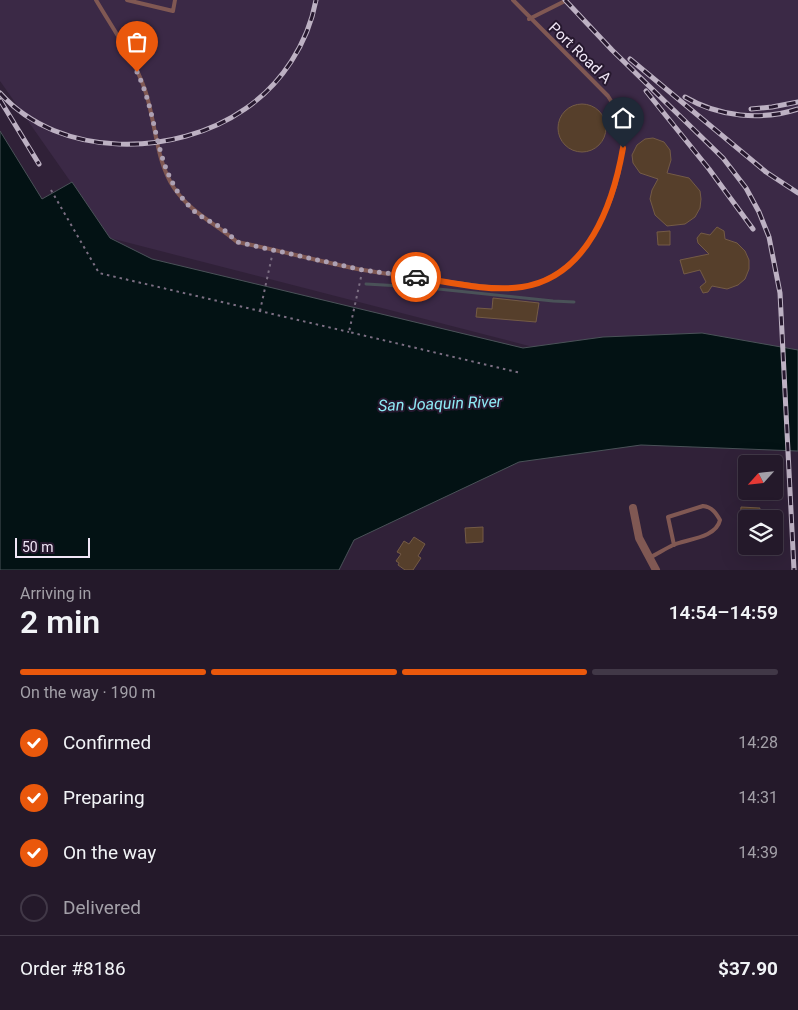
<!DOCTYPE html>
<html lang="en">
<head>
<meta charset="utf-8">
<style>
	:root { --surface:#24192a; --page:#302636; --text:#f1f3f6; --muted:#a3a0a8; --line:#413847; --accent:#ea580c }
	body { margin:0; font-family:Roboto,sans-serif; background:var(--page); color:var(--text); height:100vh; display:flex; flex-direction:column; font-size:19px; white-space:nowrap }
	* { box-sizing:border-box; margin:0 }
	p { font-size:16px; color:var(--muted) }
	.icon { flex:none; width:28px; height:28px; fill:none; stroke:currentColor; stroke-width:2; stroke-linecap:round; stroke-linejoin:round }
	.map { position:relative; height:570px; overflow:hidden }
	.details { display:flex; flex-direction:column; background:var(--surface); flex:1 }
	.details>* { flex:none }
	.needle { width:32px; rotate:243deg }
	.fabs { position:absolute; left:738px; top:455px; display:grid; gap:10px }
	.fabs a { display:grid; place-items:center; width:45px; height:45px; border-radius:5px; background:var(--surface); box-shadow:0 5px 20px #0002,0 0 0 1px var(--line); font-size:25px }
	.scale { position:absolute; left:15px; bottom:12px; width:75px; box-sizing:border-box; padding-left:5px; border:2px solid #f0e6f6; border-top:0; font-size:14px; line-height:18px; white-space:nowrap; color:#f0e6f6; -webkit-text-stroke:4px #26182e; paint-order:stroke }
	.pin { position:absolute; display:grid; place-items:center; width:42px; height:42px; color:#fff; margin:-51px -21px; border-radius:50% 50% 50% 0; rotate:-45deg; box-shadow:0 0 5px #0007 }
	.pin .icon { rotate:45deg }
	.courier { position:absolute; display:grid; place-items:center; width:50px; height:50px; margin:-25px; border:4px solid #ea580c; border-radius:50%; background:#fff; color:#222; box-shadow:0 1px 6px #0007 }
	.head em { font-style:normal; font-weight:600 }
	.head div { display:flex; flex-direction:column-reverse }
	.head { display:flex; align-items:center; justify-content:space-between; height:85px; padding:0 20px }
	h1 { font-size:32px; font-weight:600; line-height:38px }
	.bar { display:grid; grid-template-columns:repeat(4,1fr); gap:8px 5px; align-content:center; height:60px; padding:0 20px }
	.bar i { height:6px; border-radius:4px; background:var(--line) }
	.bar .on { background:var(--accent) }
	.bar p { grid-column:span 4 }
	.line { display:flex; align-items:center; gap:12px; padding:0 20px; border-top:1px solid var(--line) }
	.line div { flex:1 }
	ol { padding:0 20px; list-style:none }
	li { display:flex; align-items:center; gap:15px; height:55px }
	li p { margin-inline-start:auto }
	li .icon { padding:5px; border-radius:50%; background:var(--accent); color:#fff; stroke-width:4 }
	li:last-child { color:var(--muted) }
	li i { width:28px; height:28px; border:2px solid var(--line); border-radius:50% }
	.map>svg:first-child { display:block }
	.built { fill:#3b2946 }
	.water { fill:#031214; stroke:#4a5258 }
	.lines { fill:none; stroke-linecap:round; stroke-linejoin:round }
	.stream { stroke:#4a5258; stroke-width:3 }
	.building { fill:#563f2b; stroke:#745b46 }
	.path { stroke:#7c6f83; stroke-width:2; stroke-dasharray:2.5 4; stroke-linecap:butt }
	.lane { stroke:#805853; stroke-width:4 }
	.street { stroke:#805853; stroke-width:8 }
	.rail-casing { stroke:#bdb1c3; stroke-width:5 }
	.rail { stroke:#26182e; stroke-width:3; stroke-dasharray:9; stroke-linecap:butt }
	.done { stroke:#ada1b4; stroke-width:5; stroke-dasharray:0 9 }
	.route { stroke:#ea580c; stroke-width:6 }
	.labels { text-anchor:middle; stroke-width:4; stroke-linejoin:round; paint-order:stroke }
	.street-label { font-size:15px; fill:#f0e6f6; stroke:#26182e }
	.water-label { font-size:16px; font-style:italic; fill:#8eeaf5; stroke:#26182e }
</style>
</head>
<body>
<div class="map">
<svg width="798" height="570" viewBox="0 0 798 570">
	<rect width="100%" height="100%" fill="#302138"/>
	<polygon class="built" points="0,0 798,0 798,371 714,365 533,347 110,238 0,81"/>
	<polygon class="water" points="0,131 42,199 72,182 110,238 152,259 523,348 603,337 702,333 798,350 798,451 641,445 519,462 354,540 339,570 0,570"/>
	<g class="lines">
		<polyline class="stream" points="366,284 419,287 553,301 574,302"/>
	</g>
	<g class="building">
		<circle cx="582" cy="128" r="24"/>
		<polygon points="653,138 664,142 670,150 671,160 667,173 689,178 700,191 701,199 700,208 695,217 685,224 667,226 655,215 650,199 652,190 658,179 640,173 633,163 632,155 637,145 645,139"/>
		<polygon points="717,227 724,231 725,239 737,243 745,251 749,260 749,269 745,279 738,285 727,289 712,286 708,292 703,293 700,287 706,282 700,270 684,274 680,260 709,254 698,243 697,238 701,233 710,235"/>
		<polygon points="670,231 670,245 658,245 657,232"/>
		<polygon points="493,298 539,303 536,322 476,317 477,308 492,309"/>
		<polygon points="741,507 760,508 758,519 740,519"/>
		<polygon points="483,527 483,542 466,543 465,528"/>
		<polygon points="414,537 425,544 418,556 421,558 413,570 405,570 398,565 399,563 396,561 401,554 397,552 404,541 409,544"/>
	</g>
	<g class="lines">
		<g class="path">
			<polyline points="51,190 99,273 349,332"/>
			<polyline points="361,277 349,332 521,373"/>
			<polyline points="260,311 272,256"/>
		</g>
		<g class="lane">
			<path d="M 96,0 C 113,29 134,58 145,90 C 156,122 155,159 174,188 C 191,213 215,223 237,242 C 279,250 321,262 363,270 C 392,275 421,278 450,282 C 479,286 512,293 540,282 C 575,269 597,234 610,201 C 623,166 630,129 608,96 L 513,0"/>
			<polyline points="127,0 173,11 175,0"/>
			<polyline points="529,19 567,0"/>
			<path d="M 649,558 C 657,554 665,549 673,545 C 687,539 716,538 720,520 C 716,513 712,507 703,506 L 668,517 L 674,545"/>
		</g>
		<polyline class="street" points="633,508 639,538 656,570"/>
		<g class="rail-casing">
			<g id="rail">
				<polyline points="565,0 612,50 723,158 746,188 759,212 769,237 780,293 794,570"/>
				<polyline points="630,59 766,172 798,193"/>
				<polyline points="646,91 709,169 753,229"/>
				<path d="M 0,93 C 60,160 176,157 245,109 C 282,84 308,43 316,0"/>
				<path d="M 685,97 C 719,117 761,121 798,109"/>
				<polyline points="0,100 39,164"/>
				<polyline points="751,109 772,107 798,102"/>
			</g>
		</g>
		<use href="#rail" class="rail"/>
	</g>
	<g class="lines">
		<path class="done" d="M 137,72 C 160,119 153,172 193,210 C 201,218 213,222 223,229 C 228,233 232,237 237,242 L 363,270 L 416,277"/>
		<path class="route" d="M 416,277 C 449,282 488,292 522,287 C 588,277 613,204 623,148"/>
	</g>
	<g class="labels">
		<g class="street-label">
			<text transform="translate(580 53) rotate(44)" y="5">Port Road A</text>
		</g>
		<g class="water-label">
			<text transform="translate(440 403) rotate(-2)" y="6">San Joaquin River</text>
		</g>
	</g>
</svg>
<div class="fabs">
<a><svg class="needle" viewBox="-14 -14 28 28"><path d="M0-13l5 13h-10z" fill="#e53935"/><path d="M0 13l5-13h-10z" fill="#a3a0a8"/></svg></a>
<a><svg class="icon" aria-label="layers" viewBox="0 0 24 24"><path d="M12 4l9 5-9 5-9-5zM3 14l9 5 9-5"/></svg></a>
</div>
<div class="scale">50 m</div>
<div class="pin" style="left:137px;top:72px;background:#ea580c"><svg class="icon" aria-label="bag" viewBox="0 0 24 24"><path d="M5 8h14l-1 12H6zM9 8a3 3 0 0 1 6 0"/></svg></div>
<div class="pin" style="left:623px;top:148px;background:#1f2937"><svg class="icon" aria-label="home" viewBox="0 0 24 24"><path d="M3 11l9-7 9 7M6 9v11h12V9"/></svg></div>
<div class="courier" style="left:416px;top:277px"><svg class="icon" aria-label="car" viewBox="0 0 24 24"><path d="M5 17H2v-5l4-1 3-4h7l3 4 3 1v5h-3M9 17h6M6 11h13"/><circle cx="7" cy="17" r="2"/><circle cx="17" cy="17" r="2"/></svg></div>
</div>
<section class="details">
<div class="head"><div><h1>2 min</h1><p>Arriving in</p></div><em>14:54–14:59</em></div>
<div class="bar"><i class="on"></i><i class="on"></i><i class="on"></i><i></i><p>On the way · 190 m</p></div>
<ol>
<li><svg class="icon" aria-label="check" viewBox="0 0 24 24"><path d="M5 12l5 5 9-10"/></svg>Confirmed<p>14:28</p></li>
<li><svg class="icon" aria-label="check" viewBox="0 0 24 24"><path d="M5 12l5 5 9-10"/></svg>Preparing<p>14:31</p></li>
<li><svg class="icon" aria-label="check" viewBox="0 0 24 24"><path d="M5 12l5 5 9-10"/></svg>On the way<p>14:39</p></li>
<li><i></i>Delivered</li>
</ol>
<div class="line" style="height:65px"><div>Order #8186</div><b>$37.90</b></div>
</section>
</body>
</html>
